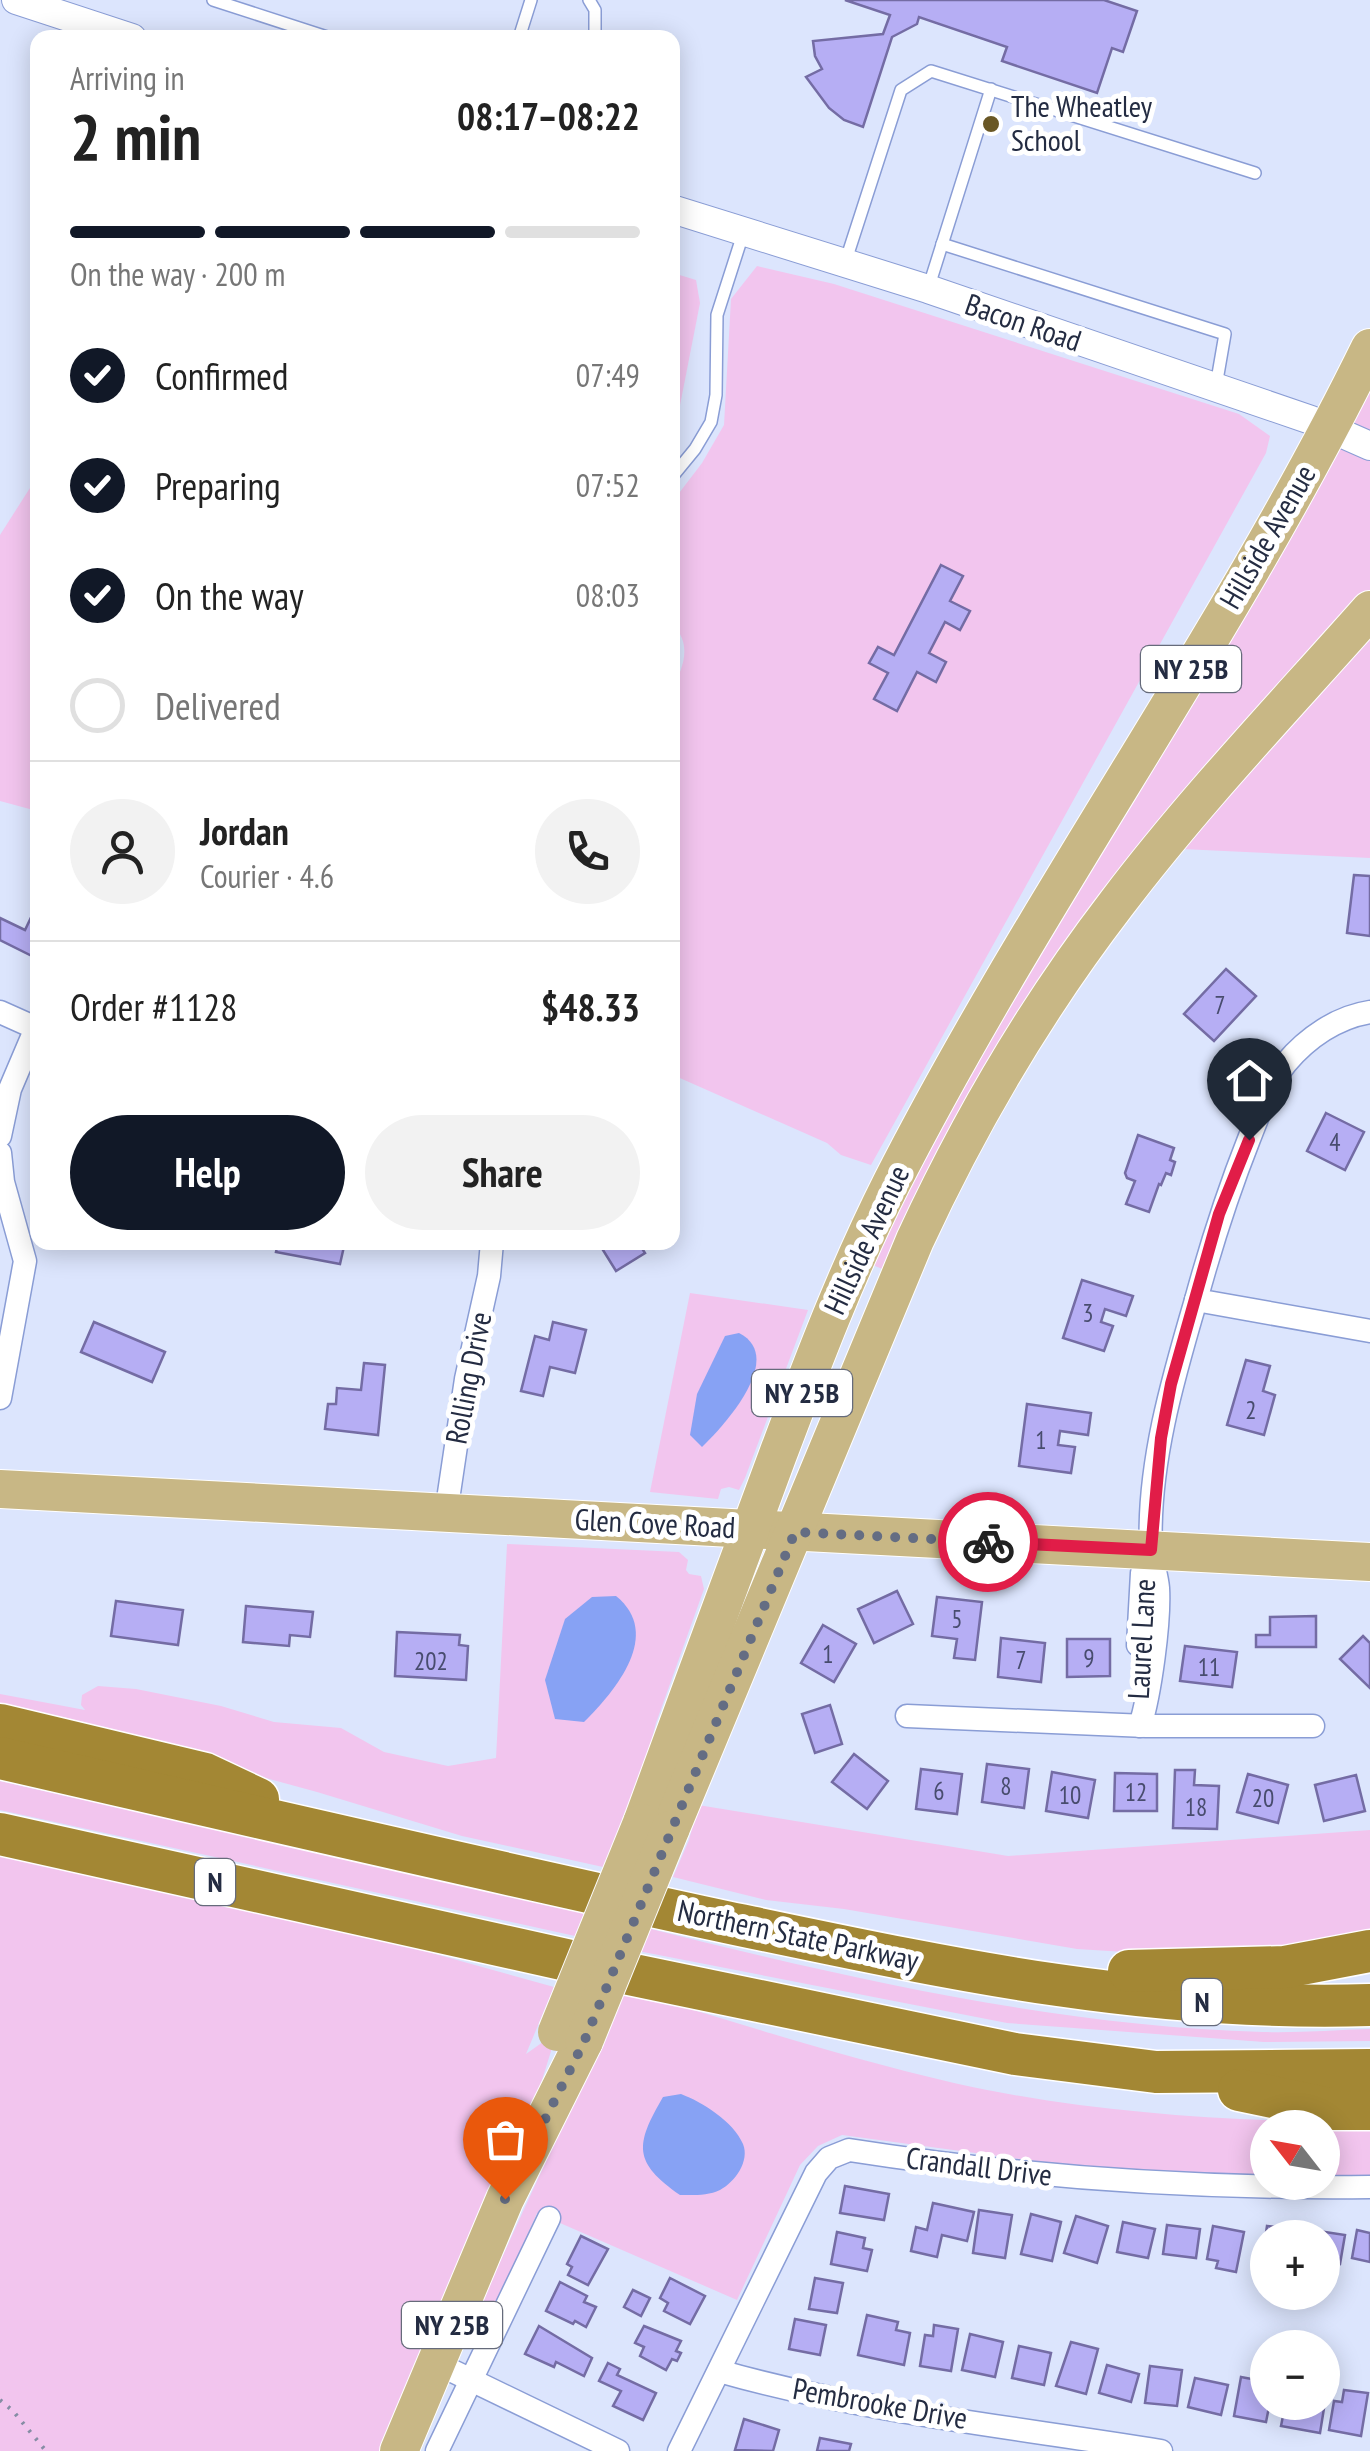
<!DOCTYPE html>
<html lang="en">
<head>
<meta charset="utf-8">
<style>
	:root { --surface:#fff; --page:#f2f2f2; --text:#222; --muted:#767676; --line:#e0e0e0; --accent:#111827 }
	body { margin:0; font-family:"PT Sans Narrow",sans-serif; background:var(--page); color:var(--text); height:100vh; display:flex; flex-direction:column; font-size:38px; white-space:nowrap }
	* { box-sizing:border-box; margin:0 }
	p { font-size:32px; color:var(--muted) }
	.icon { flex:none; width:55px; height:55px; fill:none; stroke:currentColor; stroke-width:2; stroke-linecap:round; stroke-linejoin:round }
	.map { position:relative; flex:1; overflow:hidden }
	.panel { position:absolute; left:30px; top:30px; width:650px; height:1220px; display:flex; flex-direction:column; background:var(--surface); border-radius:20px; box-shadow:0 5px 25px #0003 }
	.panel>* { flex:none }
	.needle { width:65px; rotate:301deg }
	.fabs { position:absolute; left:1250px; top:2110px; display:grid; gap:20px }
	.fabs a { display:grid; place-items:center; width:90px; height:90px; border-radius:50%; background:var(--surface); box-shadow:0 5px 25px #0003; font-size:50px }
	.pin { position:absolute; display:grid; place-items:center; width:85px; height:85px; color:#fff; margin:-102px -42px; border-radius:50% 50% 50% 0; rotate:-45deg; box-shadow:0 0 10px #0007 }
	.pin .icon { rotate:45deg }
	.courier { position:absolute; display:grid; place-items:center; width:100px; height:100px; margin:-50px; border:8px solid #e11d48; border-radius:50%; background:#fff; color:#222; box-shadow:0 2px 12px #0007 }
	.headline em { font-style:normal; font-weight:800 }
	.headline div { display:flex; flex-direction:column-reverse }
	.headline { display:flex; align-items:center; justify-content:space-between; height:170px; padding:0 40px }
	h1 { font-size:65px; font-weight:800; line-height:75px }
	.bar { display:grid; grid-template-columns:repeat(4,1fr); gap:15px 10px; align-content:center; height:120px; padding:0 40px }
	.bar i { height:12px; border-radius:8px; background:var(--line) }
	.bar .selected { background:var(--accent) }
	.bar p { grid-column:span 4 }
	.line { display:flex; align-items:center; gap:25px; padding:0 40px; border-top:2px solid var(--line) }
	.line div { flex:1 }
	.round { display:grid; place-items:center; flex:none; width:105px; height:105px; border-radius:52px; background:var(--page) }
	ol { padding:0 40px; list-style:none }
	li { display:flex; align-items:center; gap:30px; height:110px }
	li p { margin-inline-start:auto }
	li .icon { padding:10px; border-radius:50%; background:var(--accent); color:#fff; stroke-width:4 }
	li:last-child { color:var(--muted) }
	li i { width:55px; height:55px; border:5px solid var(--line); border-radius:50% }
	.cta { display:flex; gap:20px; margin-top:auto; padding:20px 40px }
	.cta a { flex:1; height:115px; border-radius:60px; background:var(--accent); color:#fff; font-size:40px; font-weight:800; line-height:115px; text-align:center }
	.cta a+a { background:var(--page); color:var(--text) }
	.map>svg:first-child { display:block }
	.green { fill:#f2c5ee }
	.water { fill:#87a2f4 }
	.building { fill:#b6aef4; stroke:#746ca4; stroke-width:2.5 }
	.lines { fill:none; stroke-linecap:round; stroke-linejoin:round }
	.service-casing { stroke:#8a9dd5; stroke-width:14 }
	.minor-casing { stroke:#8a9dd5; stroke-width:25 }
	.tertiary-casing { stroke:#8a9dd5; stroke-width:30 }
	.primary-casing { stroke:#fff; stroke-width:40 }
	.motorway-casing { stroke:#fff; stroke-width:45 }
	.path { stroke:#858da4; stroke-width:4; stroke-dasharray:2.5 8; stroke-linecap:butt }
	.service { stroke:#fff; stroke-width:11 }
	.minor { stroke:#fff; stroke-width:22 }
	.tertiary { stroke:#fff; stroke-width:28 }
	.primary { stroke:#c8b785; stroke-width:38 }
	.motorway { stroke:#a38734; stroke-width:42 }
	.primary-bridge-casing { stroke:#fff; stroke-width:40; stroke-linecap:butt }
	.primary-bridge { stroke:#c8b785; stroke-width:38 }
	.done { stroke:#646d83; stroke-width:10; stroke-dasharray:0 18 }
	.route { stroke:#e11d48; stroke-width:12 }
	.poi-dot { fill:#695725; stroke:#fff; stroke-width:4 }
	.labels { text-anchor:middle; stroke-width:10; stroke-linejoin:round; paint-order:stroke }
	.number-label { font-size:25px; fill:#484c6e }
	.shield { fill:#fff; stroke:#666b7b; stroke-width:2.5 }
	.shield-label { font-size:28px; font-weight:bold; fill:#242c42 }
	.poi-label { font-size:30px; fill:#242c42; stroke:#fff; text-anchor:start }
	.street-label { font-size:30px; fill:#242c42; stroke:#fff }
</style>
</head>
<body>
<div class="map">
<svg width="1370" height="2451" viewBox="0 0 1370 2451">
	<rect width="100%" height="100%" fill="#dce5fd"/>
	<g class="green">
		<path d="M 757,266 L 834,284 L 1239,414 L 1270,436 L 1266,453 L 871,1165 L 841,1155 L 827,1143 L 673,1075 L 672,687 C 684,669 692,642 673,626 L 673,501 L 702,463 L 724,425 L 731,299 Z"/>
		<polygon points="673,273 696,280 700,303 673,441"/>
		<polygon points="1370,348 1370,858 1161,848 899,1276 856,1258"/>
		<polygon points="37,477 37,811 0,801 0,535"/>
		<polygon points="690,1293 808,1310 745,1478 739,1490 729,1487 721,1489 718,1499 650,1492"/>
		<polygon points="507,1544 679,1552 688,1560 686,1570 689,1574 701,1576 704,1589 656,1723 641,1782 625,1828 620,1828 603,1867 462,1836 317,1792 112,1736 0,1710 0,1694 85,1710 81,1705 82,1695 98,1686 136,1689 221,1706 274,1722 341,1728 384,1752 448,1766 496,1758"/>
		<polygon points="0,1781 584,1913 575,1936 0,1810"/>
		<polygon points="698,1805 1008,1856 1370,1830 1370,1933 1333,1942 1173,1955 1077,1949 844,1909 766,1900 673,1877 689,1840"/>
		<polygon points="0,1854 403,1945 554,1987 526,2054 557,2032 505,2199 399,2451 0,2451"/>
		<path d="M 647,1928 C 848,1978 1055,2026 1263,2032 C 1299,2033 1335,2030 1370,2029 L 1370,2041 L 1264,2042 L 1007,2023 L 638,1951 Z"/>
		<path d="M 625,1989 C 734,2022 843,2057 954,2083 C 1088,2113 1233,2122 1370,2122 L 1370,2175 L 1323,2177 L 1322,2128 L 1268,2128 L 1267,2177 L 1139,2175 L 842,2135 L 818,2146 L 800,2165 L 737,2300 L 537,2213 L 489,2324 L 483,2327 L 478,2324 L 477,2312 Z"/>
	</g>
	<g class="water">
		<path d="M 739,1333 C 786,1357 726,1424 702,1447 L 690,1435 L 697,1394 L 725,1336 Z"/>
		<path d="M 616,1596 C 663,1634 616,1690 584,1722 L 555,1719 L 545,1680 L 565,1619 L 592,1597 Z"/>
		<path d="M 681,2094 C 702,2102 733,2121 743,2144 C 750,2161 735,2182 720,2190 C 708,2196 692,2195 680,2195 C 633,2162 635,2145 663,2097 Z"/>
	</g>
	<g class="building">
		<polygon points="845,0 1104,0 1137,11 1123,52 1112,48 1097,93 1002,61 1007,47 919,17 917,24 892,37 863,127 844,120 829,108 806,77 822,69 815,56 813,41 883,34 890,15"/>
		<polygon points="941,565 963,576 950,601 970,611 960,630 945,622 929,653 946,662 936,682 917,672 897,711 874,699 888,673 869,663 878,647 894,655"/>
		<polygon points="1354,875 1370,876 1370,936 1347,933"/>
		<polygon points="37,905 38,906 38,959 0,940 0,918 25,930"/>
		<polygon points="1226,969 1256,996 1214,1041 1184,1014"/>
		<polygon points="1326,1113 1364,1132 1345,1170 1307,1151"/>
		<polygon points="1138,1135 1174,1148 1170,1160 1175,1162 1171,1175 1166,1173 1161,1185 1159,1184 1149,1212 1126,1204 1135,1181 1127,1178 1125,1173"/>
		<polygon points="278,1242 345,1242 340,1264 276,1252"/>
		<polygon points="598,1242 638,1242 645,1253 616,1271"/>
		<polygon points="1082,1280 1133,1296 1126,1316 1105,1309 1101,1322 1113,1326 1104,1351 1063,1338"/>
		<polygon points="94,1322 165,1352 152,1382 81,1352"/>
		<polygon points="553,1322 586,1330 575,1373 550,1367 543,1396 521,1391 535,1336 549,1340"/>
		<polygon points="1246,1360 1270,1366 1263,1391 1275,1395 1264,1435 1227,1425"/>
		<polygon points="364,1363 385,1365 378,1435 325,1429 328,1404 336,1404 337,1388 361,1390"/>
		<polygon points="1027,1404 1091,1413 1088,1435 1060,1431 1058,1445 1075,1447 1071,1473 1019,1466"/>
		<polygon points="897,1591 913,1624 874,1643 858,1609"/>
		<polygon points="937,1597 982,1602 975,1660 954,1658 957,1639 932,1636"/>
		<polygon points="116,1601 183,1610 178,1645 111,1636"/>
		<polygon points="246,1606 313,1612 310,1637 290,1635 289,1646 243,1642"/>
		<polygon points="1316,1616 1316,1647 1256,1647 1256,1635 1270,1635 1270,1617"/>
		<polygon points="823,1625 856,1644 834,1682 801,1663"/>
		<polygon points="397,1632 460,1635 459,1645 468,1646 466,1680 395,1676"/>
		<polygon points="1363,1636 1370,1643 1370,1688 1340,1659"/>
		<polygon points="1001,1638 1045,1643 1041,1682 998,1677"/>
		<polygon points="1067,1639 1110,1639 1110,1676 1067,1677"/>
		<polygon points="1185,1646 1237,1652 1232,1687 1180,1681"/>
		<polygon points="830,1705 842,1744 815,1753 802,1714"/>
		<polygon points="854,1754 888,1781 867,1809 832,1782"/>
		<polygon points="987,1764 1029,1769 1024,1808 982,1802"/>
		<polygon points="921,1769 962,1774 957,1814 916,1809"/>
		<polygon points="1175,1770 1195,1770 1194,1785 1219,1786 1217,1829 1173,1828"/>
		<polygon points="1052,1772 1095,1780 1088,1818 1046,1811"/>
		<polygon points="1115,1773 1157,1774 1157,1811 1114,1811"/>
		<polygon points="1248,1774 1288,1785 1278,1823 1237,1812"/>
		<polygon points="1356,1775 1365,1811 1324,1821 1315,1785"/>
		<polygon points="845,2186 889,2194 884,2220 840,2213"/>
		<polygon points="933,2203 974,2212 967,2241 942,2235 937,2257 911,2251 916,2227 927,2230"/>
		<polygon points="979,2210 1012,2215 1005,2258 973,2253"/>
		<polygon points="1031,2214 1061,2222 1052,2261 1021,2254"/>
		<polygon points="1076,2216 1108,2226 1097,2263 1064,2253"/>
		<polygon points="1123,2222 1155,2229 1148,2258 1117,2252"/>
		<polygon points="1167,2225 1200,2229 1196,2258 1163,2254"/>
		<polygon points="1213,2226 1244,2232 1236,2272 1216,2268 1218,2261 1207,2259"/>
		<polygon points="1267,2226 1299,2230 1298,2238 1268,2238 1268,2261 1262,2260"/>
		<polygon points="1312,2230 1345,2235 1340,2264 1322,2261 1322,2238 1311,2238"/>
		<polygon points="1357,2230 1370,2233 1370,2262 1352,2258"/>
		<polygon points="837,2232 865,2238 863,2248 872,2250 867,2271 831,2264"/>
		<polygon points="581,2236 608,2249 588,2285 568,2275 572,2267 567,2264"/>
		<polygon points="670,2278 705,2296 690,2324 664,2311 668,2303 660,2298"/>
		<polygon points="815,2278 843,2283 837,2313 809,2309"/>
		<polygon points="560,2282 587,2296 584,2302 596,2307 586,2327 575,2321 573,2324 546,2311"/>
		<polygon points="633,2290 650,2298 641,2316 624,2307"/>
		<polygon points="867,2315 898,2322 896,2330 910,2333 904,2365 858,2355"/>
		<polygon points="795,2319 826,2325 820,2355 789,2349"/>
		<polygon points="934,2325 958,2329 951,2371 920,2366 925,2335 933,2336"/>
		<polygon points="539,2326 592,2358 584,2376 556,2362 554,2367 525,2354"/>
		<polygon points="644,2326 681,2341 676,2351 681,2353 677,2361 672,2359 666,2370 640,2356 644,2347 635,2343"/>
		<polygon points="970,2334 1003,2342 995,2377 962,2370"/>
		<polygon points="1071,2342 1098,2349 1086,2394 1056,2386"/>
		<polygon points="1019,2346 1051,2353 1044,2385 1012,2378"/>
		<polygon points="608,2363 620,2369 617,2375 656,2393 643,2420 613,2406 621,2391 599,2381"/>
		<polygon points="1107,2365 1139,2374 1131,2402 1099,2393"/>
		<polygon points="1150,2366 1182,2370 1177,2406 1145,2403"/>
		<polygon points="1241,2377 1268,2382 1270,2402 1266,2422 1234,2416"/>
		<polygon points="1195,2378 1228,2385 1221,2415 1188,2407"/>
		<polygon points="1344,2390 1368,2393 1361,2436 1329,2430 1334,2401 1342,2402"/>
		<polygon points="1278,2402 1325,2402 1320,2433 1281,2426 1284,2411 1277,2409"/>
		<polygon points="744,2419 779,2430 773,2451 735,2450"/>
		<polygon points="820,2438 851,2444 849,2451 817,2451"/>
	</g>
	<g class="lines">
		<g class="service-casing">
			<g id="service">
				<polyline points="213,0 330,38"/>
				<polyline points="589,0 595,10 595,38"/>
				<polyline points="519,38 531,0"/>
				<polyline points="942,244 1225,334 1216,386"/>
				<polyline points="845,263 901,90 931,71 1255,173"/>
				<polyline points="928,289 991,89"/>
				<polyline points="672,477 695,449 711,422 716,395 717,315 744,231"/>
			</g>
		</g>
		<g class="minor-casing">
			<g id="minor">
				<polyline points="0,1012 38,1029"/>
				<path d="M 1370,1012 C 1337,1017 1307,1038 1286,1063 C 1269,1084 1259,1114 1249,1139 C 1228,1192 1211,1245 1196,1300 L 1370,1331"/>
				<polyline points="0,1136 10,1089 36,1028"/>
				<polyline points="0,1153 3,1182 25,1261 0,1398"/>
				<polyline points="446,1513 466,1379 489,1276 492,1242"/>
				<polyline points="1138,1645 1142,1573 1148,1558"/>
				<polyline points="907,1716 1146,1726 1313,1726"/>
				<path d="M 1140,1726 C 1150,1694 1160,1622 1158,1588 C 1157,1575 1152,1563 1151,1550 C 1147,1467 1173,1378 1196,1300"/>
				<polyline points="436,2363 618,2451"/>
				<path d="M 719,2371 C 862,2412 1014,2427 1161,2451"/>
				<polyline points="437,2451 549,2218"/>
				<path d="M 679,2451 L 816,2173 L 829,2158 L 849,2150 C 1022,2177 1195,2189 1370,2187"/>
			</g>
		</g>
		<g class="tertiary-casing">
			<g id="tertiary">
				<polyline points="16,0 132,38"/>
				<polyline points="672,209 928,289 1311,420 1370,446"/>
			</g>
		</g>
		<g class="primary-casing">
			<g id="primary">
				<polyline points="0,1489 1370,1562"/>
				<path d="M 642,1823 C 687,1701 731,1579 777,1457 C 812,1364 847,1271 892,1182 C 1038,896 1229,636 1370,348"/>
				<path d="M 670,1830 L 915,1240 C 970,1121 1037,1007 1117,903 C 1195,800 1285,706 1370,610"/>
				<polyline points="399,2451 505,2199 584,2041"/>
			</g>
		</g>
		<g class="motorway-casing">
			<g id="motorway">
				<polyline points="0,1725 205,1774 258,1799"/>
				<path d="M 0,1758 C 240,1813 480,1869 721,1921 C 941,1967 1143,2012 1370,2005"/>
				<polyline points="0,1834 629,1974 1015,2054 1156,2072 1370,2070"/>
				<polyline points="1129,1971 1285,1967 1370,1951"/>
				<polyline points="1239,2090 1330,2109 1370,2109"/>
			</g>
		</g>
		<polyline class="path" points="0,2400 13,2411 46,2451"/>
		<use href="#service" class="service"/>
		<use href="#minor" class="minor"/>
		<use href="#tertiary" class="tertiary"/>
		<use href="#primary" class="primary"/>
		<use href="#motorway" class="motorway"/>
		<g class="primary-bridge-casing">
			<g id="primary-bridge">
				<polyline points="557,2032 642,1823"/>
				<polyline points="584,2041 670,1830"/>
			</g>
		</g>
		<use href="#primary-bridge" class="primary-bridge"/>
	</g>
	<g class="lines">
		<polyline class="done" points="505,2199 584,2042 795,1532 988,1542"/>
		<polyline class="route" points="988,1542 1151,1550 1161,1438 1171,1384 1219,1214 1249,1140"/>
	</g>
	<circle class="poi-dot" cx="991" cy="124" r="10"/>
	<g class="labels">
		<g class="number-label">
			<text x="1220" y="1014">7</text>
			<text x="1335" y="1151">4</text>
			<text x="1088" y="1322">3</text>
			<text x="1251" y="1419">2</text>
			<text x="1041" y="1449">1</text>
			<text x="957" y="1628">5</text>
			<text x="828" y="1663">1</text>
			<text x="1089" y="1667">9</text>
			<text x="1021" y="1669">7</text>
			<text x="431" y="1670">202</text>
			<text x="1209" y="1676">11</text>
			<text x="1006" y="1795">8</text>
			<text x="939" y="1800">6</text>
			<text x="1136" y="1801">12</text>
			<text x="1070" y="1804">10</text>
			<text x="1263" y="1807">20</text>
			<text x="1196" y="1816">18</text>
		</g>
		<g class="shield">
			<rect x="1141" y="646" width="100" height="46" rx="8"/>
			<rect x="752" y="1370" width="100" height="46" rx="8"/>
			<rect x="195" y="1859" width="40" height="46" rx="8"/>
			<rect x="1182" y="1979" width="40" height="46" rx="8"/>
			<rect x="402" y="2302" width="100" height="46" rx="8"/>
		</g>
		<g class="shield-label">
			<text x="1191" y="679">NY 25B</text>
			<text x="802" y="1403">NY 25B</text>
			<text x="215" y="1892">N</text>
			<text x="1202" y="2012">N</text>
			<text x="452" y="2335">NY 25B</text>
		</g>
		<g class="poi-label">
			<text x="1011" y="117">The Wheatley<tspan x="1011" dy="34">School</tspan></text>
		</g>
		<g class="street-label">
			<text transform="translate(1023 323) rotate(19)" y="10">Bacon Road</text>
			<text transform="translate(1268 537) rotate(-60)" y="10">Hillside Avenue</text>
			<text transform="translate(867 1240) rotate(-65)" y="10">Hillside Avenue</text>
			<text transform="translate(469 1378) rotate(-79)" y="10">Rolling Drive</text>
			<text transform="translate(655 1524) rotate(3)" y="10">Glen Cove Road</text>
			<text transform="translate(1142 1639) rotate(-87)" y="10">Laurel Lane</text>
			<text transform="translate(798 1936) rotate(12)" y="10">Northern State Parkway</text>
			<text transform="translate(979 2167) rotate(7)" y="10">Crandall Drive</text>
			<text transform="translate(880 2404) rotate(10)" y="10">Pembrooke Drive</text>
		</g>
	</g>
</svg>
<div class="fabs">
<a><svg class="needle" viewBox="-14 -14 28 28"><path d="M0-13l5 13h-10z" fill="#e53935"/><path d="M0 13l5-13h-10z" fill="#767676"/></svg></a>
<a>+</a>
<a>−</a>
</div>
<div class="pin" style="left:505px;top:2199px;background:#ea580c"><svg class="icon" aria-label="bag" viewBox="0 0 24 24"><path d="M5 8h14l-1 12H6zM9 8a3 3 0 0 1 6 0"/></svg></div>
<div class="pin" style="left:1249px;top:1140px;background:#1f2937"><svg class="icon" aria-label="home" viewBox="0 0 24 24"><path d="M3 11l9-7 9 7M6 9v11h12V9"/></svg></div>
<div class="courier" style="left:988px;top:1542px"><svg class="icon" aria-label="bike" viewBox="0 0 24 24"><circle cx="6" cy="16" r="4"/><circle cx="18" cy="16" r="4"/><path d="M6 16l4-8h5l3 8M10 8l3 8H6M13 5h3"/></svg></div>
<section class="panel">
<div class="headline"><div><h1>2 min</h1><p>Arriving in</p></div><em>08:17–08:22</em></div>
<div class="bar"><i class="selected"></i><i class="selected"></i><i class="selected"></i><i></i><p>On the way · 200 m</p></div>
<ol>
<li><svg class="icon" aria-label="check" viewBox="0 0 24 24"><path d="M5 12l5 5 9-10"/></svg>Confirmed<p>07:49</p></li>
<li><svg class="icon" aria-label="check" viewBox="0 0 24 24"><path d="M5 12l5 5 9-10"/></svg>Preparing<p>07:52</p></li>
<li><svg class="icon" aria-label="check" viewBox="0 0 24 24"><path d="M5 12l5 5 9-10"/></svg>On the way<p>08:03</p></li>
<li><i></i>Delivered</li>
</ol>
<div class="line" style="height:180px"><a class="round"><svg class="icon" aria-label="person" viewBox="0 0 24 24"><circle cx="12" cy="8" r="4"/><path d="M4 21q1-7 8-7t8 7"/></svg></a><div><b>Jordan</b><p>Courier · 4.6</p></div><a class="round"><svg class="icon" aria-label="phone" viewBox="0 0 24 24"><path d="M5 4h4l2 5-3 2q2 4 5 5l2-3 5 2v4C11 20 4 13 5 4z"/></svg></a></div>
<div class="line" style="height:130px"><div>Order #1128</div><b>$48.33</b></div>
<div class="cta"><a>Help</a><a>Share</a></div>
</section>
</div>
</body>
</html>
